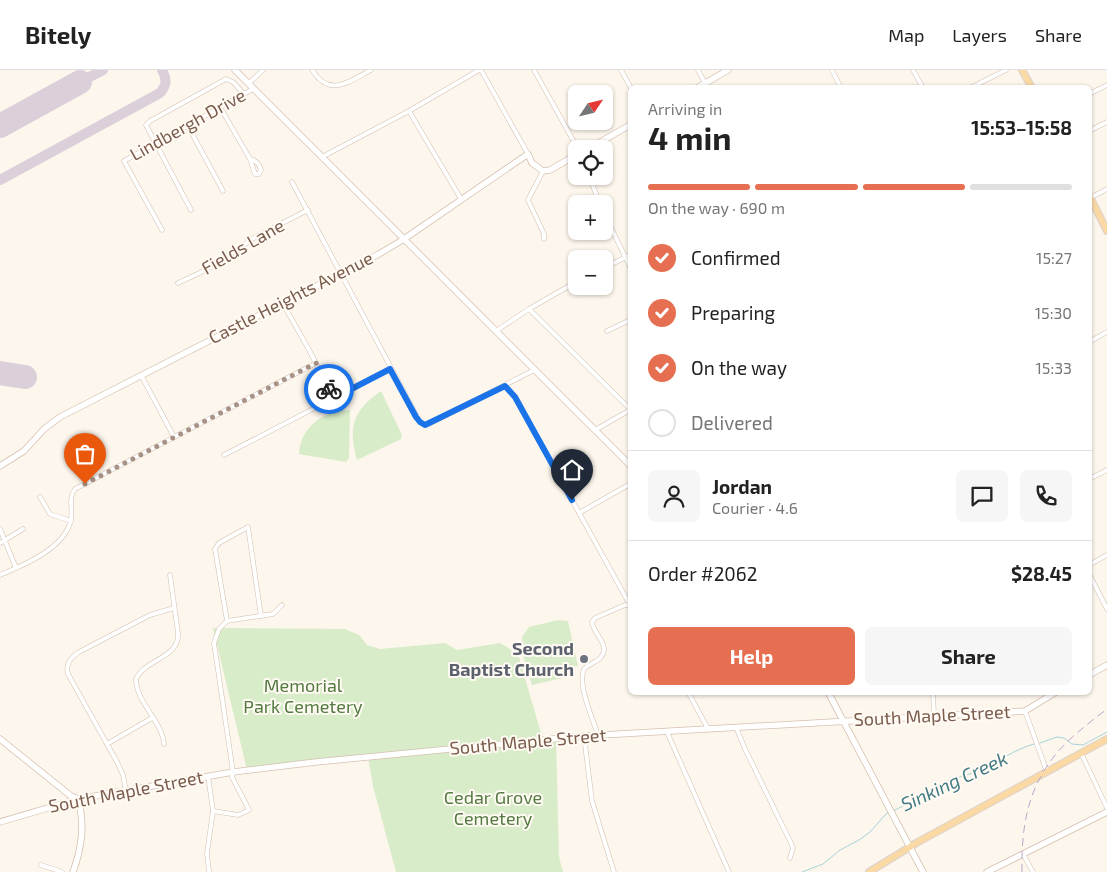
<!DOCTYPE html>
<html lang="en">
<head>
<meta charset="utf-8">
<style>
	:root { --surface:#fff; --page:#f6f6f6; --text:#222; --muted:#767676; --line:#e0e0e0; --accent:#e76f51 }
	body { margin:0; font-family:"Exo 2",sans-serif; background:var(--page); color:var(--text); height:100vh; display:flex; flex-direction:column; font-size:19px; white-space:nowrap }
	* { box-sizing:border-box; margin:0 }
	p { font-size:16px; color:var(--muted) }
	.icon { flex:none; width:28px; height:28px; fill:none; stroke:currentColor; stroke-width:2; stroke-linecap:round; stroke-linejoin:round }
	.map { position:relative; flex:1; overflow:hidden }
	.side { position:absolute; left:628px; top:15px; width:464px; height:610px; display:flex; flex-direction:column; background:var(--surface); border-radius:8px; box-shadow:0 1px 4px #0004 }
	.side>* { flex:none }
	.needle { width:32px; rotate:55deg }
	.buttons { position:absolute; left:568px; top:15px; display:grid; gap:10px }
	.buttons a { display:grid; place-items:center; width:45px; height:45px; border-radius:8px; background:var(--surface); box-shadow:0 1px 4px #0004; font-size:25px }
	.pin { position:absolute; display:grid; place-items:center; width:42px; height:42px; color:#fff; margin:-51px -21px; border-radius:50% 50% 50% 0; rotate:-45deg; box-shadow:0 0 5px #0007 }
	.pin .icon { rotate:45deg }
	.courier { position:absolute; display:grid; place-items:center; width:50px; height:50px; margin:-25px; border:4px solid #1a73e8; border-radius:50%; background:#fff; color:#222; box-shadow:0 1px 6px #0007 }
	.head em { font-style:normal; font-weight:700 }
	.head div { display:flex; flex-direction:column-reverse }
	.head { display:flex; align-items:center; justify-content:space-between; height:85px; padding:0 20px }
	h1 { font-size:32px; font-weight:700; line-height:38px }
	.bar { display:grid; grid-template-columns:repeat(4,1fr); gap:8px 5px; align-content:center; height:60px; padding:0 20px }
	.bar i { height:6px; border-radius:4px; background:var(--line) }
	.bar .selected { background:var(--accent) }
	.bar p { grid-column:span 4 }
	.line { display:flex; align-items:center; gap:12px; padding:0 20px; border-top:1px solid var(--line) }
	.line div { flex:1 }
	.round { display:grid; place-items:center; flex:none; width:52px; height:52px; border-radius:8px; background:var(--page) }
	ol { padding:0 20px; list-style:none }
	li { display:flex; align-items:center; gap:15px; height:55px }
	li p { margin-inline-start:auto }
	li .icon { padding:5px; border-radius:50%; background:var(--accent); color:#fff; stroke-width:4 }
	li:last-child { color:var(--muted) }
	li i { width:28px; height:28px; border:2px solid var(--line); border-radius:50% }
	.primary-button { display:flex; gap:10px; margin-top:auto; padding:10px 20px }
	.primary-button a { flex:1; height:58px; border-radius:8px; background:var(--accent); color:#fff; font-size:20px; font-weight:700; line-height:58px; text-align:center }
	.primary-button a+a { background:var(--page); color:var(--text) }
	header { display:flex; align-items:center; gap:30px; box-sizing:border-box; height:70px; padding:0 25px; background:var(--surface); border-bottom:1px solid var(--line) }
	header strong { font-size:24px }
	nav { display:flex; gap:28px; margin-inline-start:auto; font-size:18px }
	.map>svg:first-child { display:block }
	.green { fill:#d8ecc9 }
	.lines { fill:none; stroke-linecap:round; stroke-linejoin:round }
	.stream { stroke:#a5d3da; stroke-width:1 }
	.taxiway { stroke:#dbcfda; stroke-width:10 }
	.runway { stroke:#dbcfda; stroke-width:24 }
	.street-casing { stroke:#d1beb0; stroke-width:5 }
	.secondary-casing { stroke:#d6c0b0; stroke-width:7 }
	.primary-casing { stroke:#dad1cd; stroke-width:8 }
	.street { stroke:#fff; stroke-width:4 }
	.secondary { stroke:#fff; stroke-width:5.5 }
	.primary { stroke:#fbd9a5; stroke-width:6 }
	.rail { stroke:#b9a8c9; stroke-width:1; stroke-dasharray:8 5; stroke-linecap:butt }
	.done { stroke:#a89285; stroke-width:5; stroke-dasharray:0 9 }
	.route { stroke:#1a73e8; stroke-width:6 }
	.worship-dot { fill:#6b7280; stroke:#fffaf3; stroke-width:2 }
	.labels { text-anchor:middle; stroke-width:4; stroke-linejoin:round; paint-order:stroke }
	.street-label { font-size:18px; fill:#7a5c4d; stroke:#fffaf3 }
	.worship-label { font-size:18px; font-weight:bold; fill:#5b616d; stroke:#fffaf3; text-anchor:end }
	.park-label { font-size:18px; fill:#537a41; stroke:#fffaf3 }
	.water-label { font-size:19px; font-style:italic; fill:#437c86; stroke:#fffaf3 }
</style>
</head>
<body>
<header>
<strong>Bitely</strong>
<nav><a>Map</a><a>Layers</a><a>Share</a></nav>
</header>
<div class="map">
<svg width="1107" height="802" viewBox="0 0 1107 802">
	<rect width="100%" height="100%" fill="#fdf6ec"/>
	<g class="green">
		<path d="M 381,321 L 402,365 L 401,369 L 357,390 C 348,358 352,341 381,321 Z"/>
		<path d="M 350,340 L 349,388 L 346,392 L 299,384 C 300,357 324,340 350,340 Z"/>
		<polygon points="558,550 568,551 578,596 564,598 567,607 532,615 523,585 522,567 529,557"/>
		<polygon points="213,558 345,559 359,565 367,575 380,579 445,573 457,580 500,573 518,584 543,670 556,669 559,787 563,802 396,802 373,716 368,688 247,700"/>
	</g>
	<g class="lines">
		<g class="stream">
			<polyline points="1040,673 1057,667 1064,668 1072,674 1083,675 1107,662"/>
			<path d="M 893,741 C 912,732 929,719 948,711 C 958,707 968,705 978,701 C 998,692 1013,680 1034,674"/>
			<polyline points="802,802 823,794 840,780 859,770 870,762 886,744 889,742"/>
		</g>
		<g class="taxiway">
			<polyline points="80,12 103,0"/>
			<path d="M 0,110 L 160,23 C 167,15 167,9 162,0"/>
		</g>
		<g class="runway">
			<polyline points="0,56 80,12"/>
			<polyline points="0,303 25,307"/>
		</g>
		<g class="street-casing">
			<g id="street">
				<path d="M 312,0 C 330,28 348,12 371,0"/>
				<polyline points="481,0 528,84"/>
				<polyline points="534,0 578,79"/>
				<polyline points="621,0 631,18"/>
				<polyline points="698,0 705,13"/>
				<polyline points="832,0 841,18"/>
				<polyline points="913,0 923,18"/>
				<polyline points="248,14 263,0"/>
				<polyline points="970,18 1006,0"/>
				<polyline points="1089,24 1107,15"/>
				<path d="M 220,37 L 250,89 L 255,104 L 259,104 L 261,100 C 260,95 256,90 250,89"/>
				<polyline points="409,41 461,129"/>
				<polyline points="188,56 223,121"/>
				<polyline points="1089,61 1107,52"/>
				<polyline points="322,87 409,41 479,0"/>
				<polyline points="543,101 528,130 544,164 544,169"/>
				<polyline points="589,106 600,134"/>
				<polyline points="292,112 420,352 425,355 429,354 534,300"/>
				<polyline points="1090,128 1107,119"/>
				<polyline points="191,140 146,55 150,51 226,9 233,12 244,24"/>
				<polyline points="604,143 630,197"/>
				<polyline points="162,160 124,91 253,19"/>
				<polyline points="604,198 630,185"/>
				<polyline points="178,213 208,199 257,166 308,140"/>
				<polyline points="282,232 308,278 334,328"/>
				<polyline points="529,239 630,339"/>
				<polyline points="496,261 529,239 576,212"/>
				<polyline points="607,261 630,250"/>
				<polyline points="1089,272 1107,262"/>
				<polyline points="141,305 174,367"/>
				<polyline points="505,316 515,327 630,535"/>
				<polyline points="595,360 630,340"/>
				<polyline points="224,385 390,299"/>
				<polyline points="1089,409 1107,400"/>
				<polyline points="40,427 50,444 71,451"/>
				<polyline points="579,443 630,414"/>
				<polyline points="0,459 16,498"/>
				<polyline points="0,473 23,459"/>
				<polyline points="1089,495 1107,485"/>
				<polyline points="1089,504 1107,539"/>
				<path d="M 0,505 C 24,495 66,478 71,449 C 73,438 68,428 75,419 L 316,293"/>
				<polyline points="227,551 215,479 219,473 248,457 261,546"/>
				<polyline points="227,551 273,544 282,535"/>
				<polyline points="688,622 708,659"/>
				<polyline points="933,622 934,646"/>
				<polyline points="1025,641 1047,702"/>
				<polyline points="736,657 745,679 790,771 793,778 790,788"/>
				<polyline points="667,662 729,802"/>
				<path d="M 598,665 C 593,649 577,615 584,599 C 589,594 597,592 601,587 C 611,575 593,564 592,552 L 595,548 L 625,535 L 630,536"/>
				<polyline points="584,666 592,731 614,802"/>
				<polyline points="107,674 152,648"/>
				<path d="M 164,674 C 162,650 136,633 136,609 C 145,589 180,588 178,563 L 170,505"/>
				<polyline points="1081,683 1107,738"/>
				<polyline points="208,706 213,741 207,783 209,802"/>
				<path d="M 126,721 L 123,705 L 117,692 L 68,604 C 65,594 71,587 79,582 L 150,545 L 174,538"/>
				<polyline points="213,741 238,745 249,740 232,707 233,702 214,573 219,559 227,551"/>
				<polyline points="1023,784 1033,802"/>
				<polyline points="41,795 62,802"/>
			</g>
		</g>
		<g class="secondary-casing">
			<g id="secondary">
				<polyline points="235,0 630,395"/>
				<polyline points="697,18 728,0"/>
				<polyline points="588,79 630,55"/>
				<polyline points="0,396 24,381 44,359 60,347 379,184 404,169 528,84 532,93 543,101 550,100 576,85"/>
				<polyline points="1089,605 1107,595"/>
				<polyline points="828,622 923,802"/>
				<path d="M 0,669 L 71,726 L 78,729 C 85,755 82,777 73,802"/>
				<polyline points="0,752 78,729 233,702 316,692 584,666 1025,641 1056,622"/>
				<polyline points="987,802 1107,742"/>
			</g>
		</g>
		<g class="primary-casing">
			<g id="primary">
				<polyline points="1022,0 1032,18"/>
				<polyline points="1089,125 1107,161"/>
				<polyline points="869,802 918,772 1107,669"/>
			</g>
		</g>
		<use href="#street" class="street"/>
		<use href="#secondary" class="secondary"/>
		<use href="#primary" class="primary"/>
		<path class="rail" d="M 1022,802 C 1021,752 1029,711 1065,674 C 1078,661 1093,650 1107,639"/>
	</g>
	<g class="lines">
		<polyline class="done" points="85,414 316,293 329,319"/>
		<polyline class="route" points="329,319 334,328 390,299 416,347 420,352 425,355 505,316 515,327 572,430"/>
	</g>
	<circle class="worship-dot" cx="584" cy="589" r="5"/>
	<g class="labels">
		<g class="street-label">
			<text transform="translate(188 55) rotate(-29)" y="6">Lindbergh Drive</text>
			<text transform="translate(243 177) rotate(-30)" y="6">Fields Lane</text>
			<text transform="translate(291 228) rotate(-27)" y="6">Castle Heights Avenue</text>
			<text transform="translate(932 646) rotate(-3)" y="6">South Maple Street</text>
			<text transform="translate(528 672) rotate(-5)" y="6">South Maple Street</text>
			<text transform="translate(126 722) rotate(-11)" y="6">South Maple Street</text>
		</g>
		<g class="worship-label">
			<text x="574" y="585">Second<tspan x="574" dy="21">Baptist Church</tspan></text>
		</g>
		<g class="park-label">
			<text x="303" y="622">Memorial<tspan x="303" dy="21">Park Cemetery</tspan></text>
			<text x="493" y="734">Cedar Grove<tspan x="493" dy="21">Cemetery</tspan></text>
		</g>
		<g class="water-label">
			<text transform="translate(954 711) rotate(-25)" y="7">Sinking Creek</text>
		</g>
	</g>
</svg>
<div class="buttons">
<a><svg class="needle" viewBox="-14 -14 28 28"><path d="M0-13l5 13h-10z" fill="#e53935"/><path d="M0 13l5-13h-10z" fill="#767676"/></svg></a>
<a><svg class="icon" aria-label="locate" viewBox="0 0 24 24"><circle cx="12" cy="12" r="6"/><path d="M12 2v4M12 18v4M2 12h4M18 12h4"/></svg></a>
<a>+</a>
<a>−</a>
</div>
<div class="pin" style="left:85px;top:414px;background:#ea580c"><svg class="icon" aria-label="bag" viewBox="0 0 24 24"><path d="M5 8h14l-1 12H6zM9 8a3 3 0 0 1 6 0"/></svg></div>
<div class="pin" style="left:572px;top:430px;background:#1f2937"><svg class="icon" aria-label="home" viewBox="0 0 24 24"><path d="M3 11l9-7 9 7M6 9v11h12V9"/></svg></div>
<div class="courier" style="left:329px;top:319px"><svg class="icon" aria-label="bike" viewBox="0 0 24 24"><circle cx="6" cy="16" r="4"/><circle cx="18" cy="16" r="4"/><path d="M6 16l4-8h5l3 8M10 8l3 8H6M13 5h3"/></svg></div>
<section class="side">
<div class="head"><div><h1>4 min</h1><p>Arriving in</p></div><em>15:53–15:58</em></div>
<div class="bar"><i class="selected"></i><i class="selected"></i><i class="selected"></i><i></i><p>On the way · 690 m</p></div>
<ol>
<li><svg class="icon" aria-label="check" viewBox="0 0 24 24"><path d="M5 12l5 5 9-10"/></svg>Confirmed<p>15:27</p></li>
<li><svg class="icon" aria-label="check" viewBox="0 0 24 24"><path d="M5 12l5 5 9-10"/></svg>Preparing<p>15:30</p></li>
<li><svg class="icon" aria-label="check" viewBox="0 0 24 24"><path d="M5 12l5 5 9-10"/></svg>On the way<p>15:33</p></li>
<li><i></i>Delivered</li>
</ol>
<div class="line" style="height:90px"><a class="round"><svg class="icon" aria-label="person" viewBox="0 0 24 24"><circle cx="12" cy="8" r="4"/><path d="M4 21q1-7 8-7t8 7"/></svg></a><div><b>Jordan</b><p>Courier · 4.6</p></div><a class="round"><svg class="icon" aria-label="chat" viewBox="0 0 24 24"><path d="M4 5h16v11H9l-5 4z"/></svg></a><a class="round"><svg class="icon" aria-label="phone" viewBox="0 0 24 24"><path d="M5 4h4l2 5-3 2q2 4 5 5l2-3 5 2v4C11 20 4 13 5 4z"/></svg></a></div>
<div class="line" style="height:65px"><div>Order #2062</div><b>$28.45</b></div>
<div class="primary-button"><a>Help</a><a>Share</a></div>
</section>
</div>
</body>
</html>
